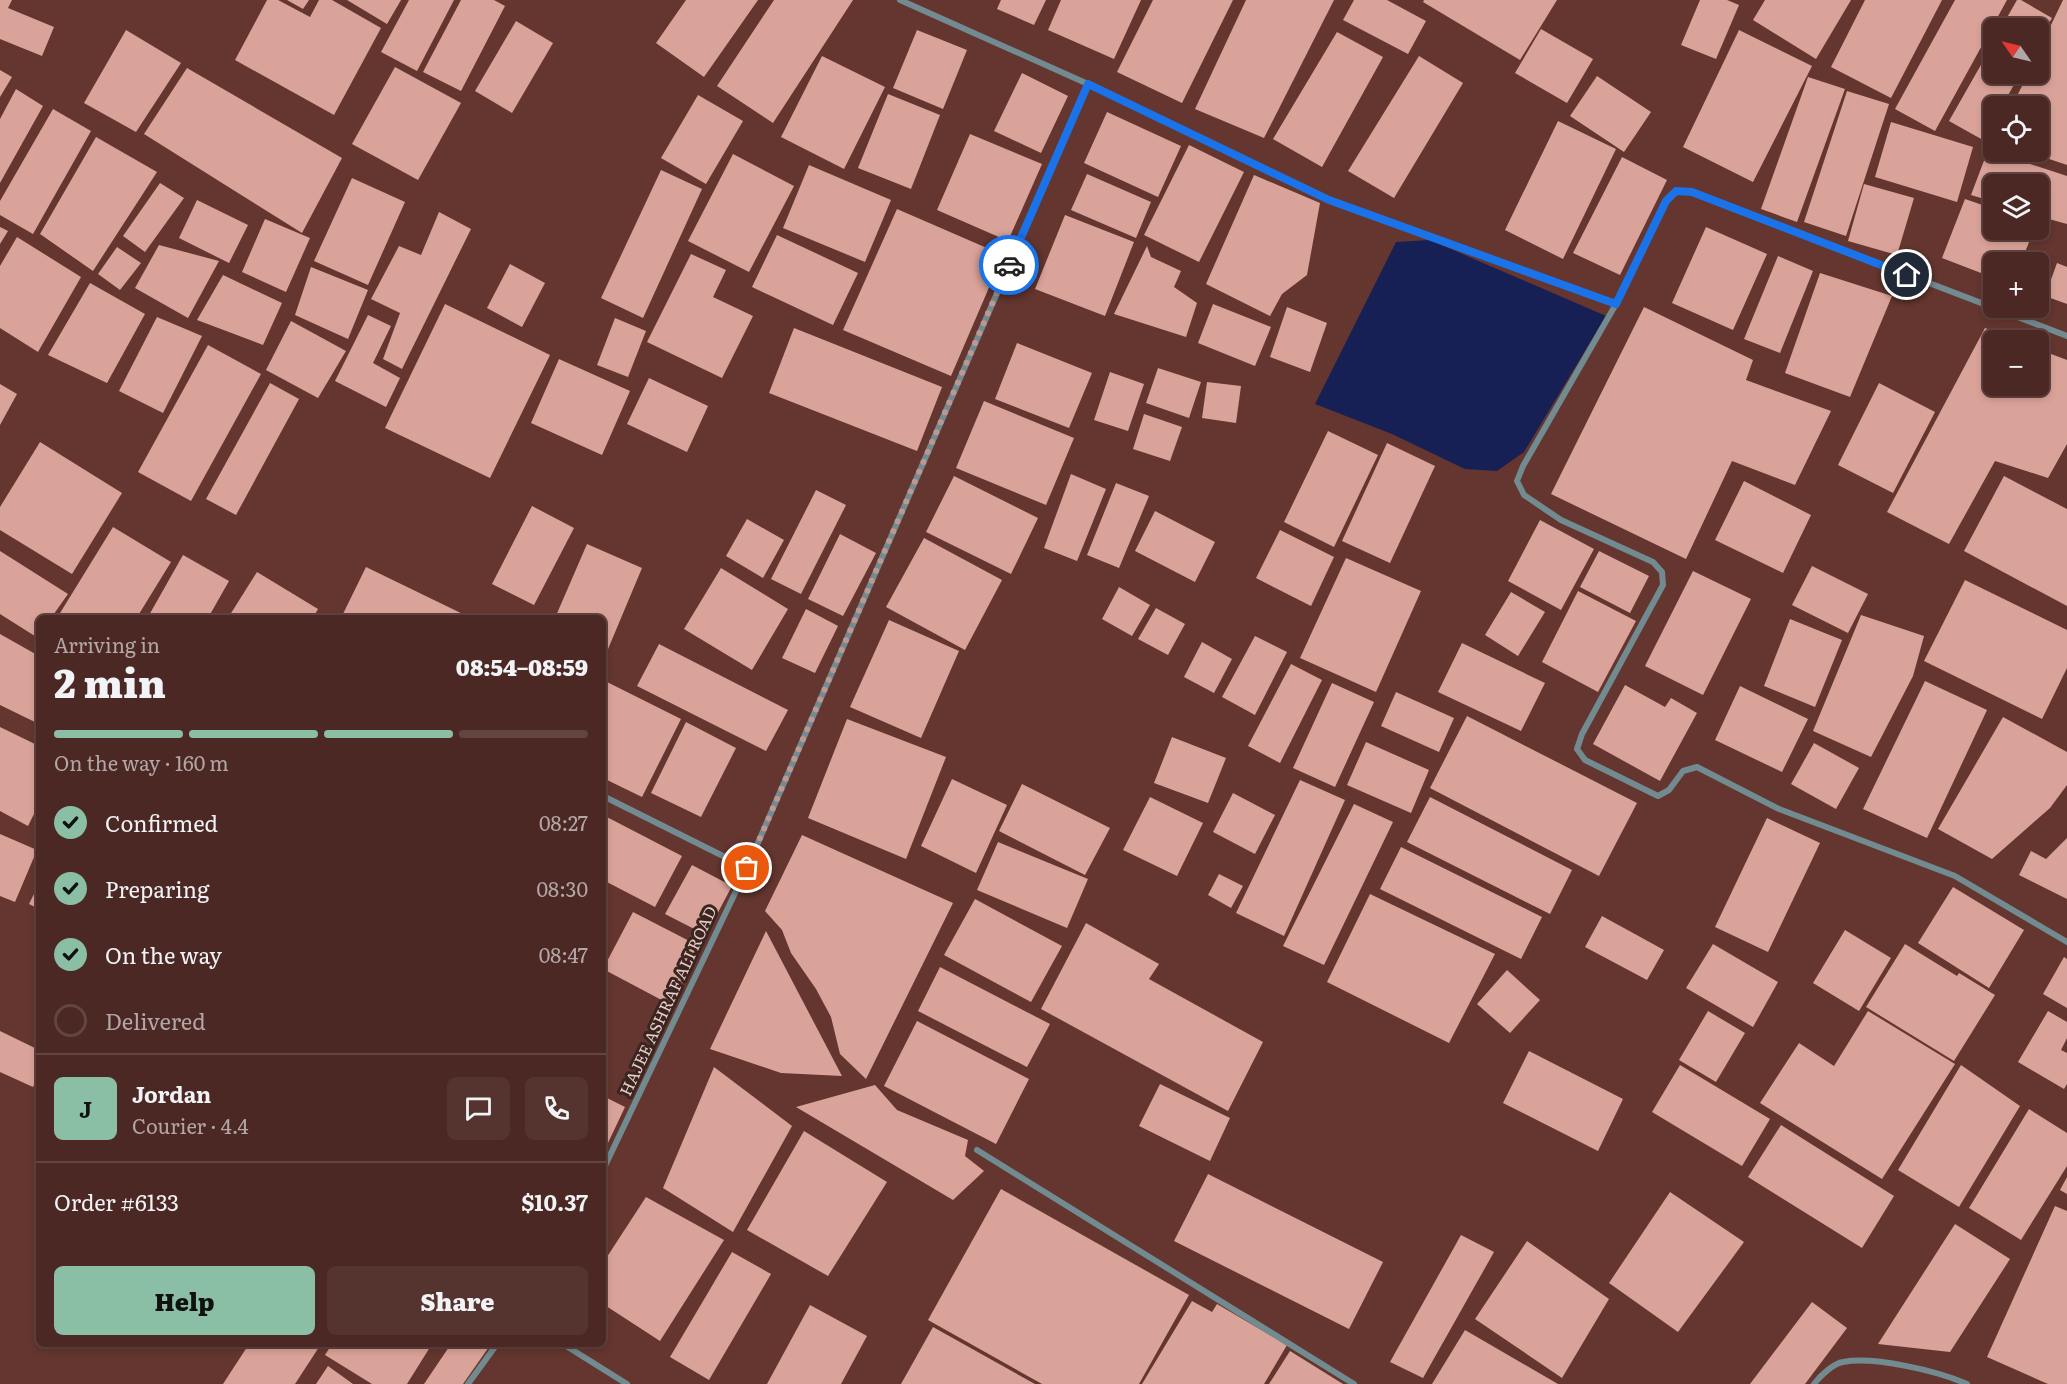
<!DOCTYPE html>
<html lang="en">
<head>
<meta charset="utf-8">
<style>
	:root { --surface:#4b2823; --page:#553430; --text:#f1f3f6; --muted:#b2a6a6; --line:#624441; --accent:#8abfa5 }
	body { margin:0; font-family:Literata,serif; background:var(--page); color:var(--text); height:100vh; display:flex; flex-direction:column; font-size:22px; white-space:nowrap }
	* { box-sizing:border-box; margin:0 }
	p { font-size:20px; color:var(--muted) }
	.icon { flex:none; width:33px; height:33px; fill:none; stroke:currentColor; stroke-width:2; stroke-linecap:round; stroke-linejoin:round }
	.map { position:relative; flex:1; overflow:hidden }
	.drawer { position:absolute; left:36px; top:615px; width:570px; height:732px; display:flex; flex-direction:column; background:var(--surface); border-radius:9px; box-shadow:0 3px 9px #0003,0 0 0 2px var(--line) }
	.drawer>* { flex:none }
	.needle { width:39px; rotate:304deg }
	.fabs { position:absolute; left:1983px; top:18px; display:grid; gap:12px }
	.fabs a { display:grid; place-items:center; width:66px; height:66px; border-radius:9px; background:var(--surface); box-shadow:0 3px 9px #0003,0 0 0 2px var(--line); font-size:30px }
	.pin { position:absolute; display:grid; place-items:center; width:51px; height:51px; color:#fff; margin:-26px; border:3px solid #fff; border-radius:50%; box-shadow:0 2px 6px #0007 }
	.courier { position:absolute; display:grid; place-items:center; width:60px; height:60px; margin:-30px; border:4px solid #1a73e8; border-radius:50%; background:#fff; color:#222; box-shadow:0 2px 8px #0007 }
	.head em { font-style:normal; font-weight:800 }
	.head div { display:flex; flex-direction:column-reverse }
	.head { display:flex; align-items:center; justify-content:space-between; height:102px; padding:0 18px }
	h1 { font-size:39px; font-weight:800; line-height:45px }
	.bar { display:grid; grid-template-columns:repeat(4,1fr); gap:9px 6px; align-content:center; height:72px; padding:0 18px }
	.bar i { height:8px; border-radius:4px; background:var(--line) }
	.bar .current { background:var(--accent) }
	.bar p { grid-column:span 4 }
	.line { display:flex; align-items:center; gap:15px; padding:0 18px; border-top:2px solid var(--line) }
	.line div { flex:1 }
	.round { display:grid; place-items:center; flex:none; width:63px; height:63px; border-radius:9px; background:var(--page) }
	ol { padding:0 18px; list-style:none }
	li { display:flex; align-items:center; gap:18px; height:66px }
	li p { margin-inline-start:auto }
	li .icon { padding:6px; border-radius:50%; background:var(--accent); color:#111; stroke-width:4 }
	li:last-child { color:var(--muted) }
	li i { width:33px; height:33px; border:3px solid var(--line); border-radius:50% }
	.action { display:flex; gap:12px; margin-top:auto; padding:12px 18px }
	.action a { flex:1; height:69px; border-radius:9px; background:var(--accent); color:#111; font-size:24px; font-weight:800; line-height:69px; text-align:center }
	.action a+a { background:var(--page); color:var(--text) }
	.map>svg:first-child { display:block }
	.water { fill:#162055 }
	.building { fill:#daa399 }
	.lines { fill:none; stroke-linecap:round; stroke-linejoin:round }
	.street { stroke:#718b90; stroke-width:6 }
	.done { stroke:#bb9892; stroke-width:6; stroke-dasharray:0 10.8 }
	.route { stroke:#1a73e8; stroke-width:8 }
	.labels { text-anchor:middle; stroke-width:6; stroke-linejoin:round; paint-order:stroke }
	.street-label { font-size:16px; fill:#eacdc8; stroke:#3a2521 }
</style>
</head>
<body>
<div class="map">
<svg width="2067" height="1384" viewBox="0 0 2067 1384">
	<rect width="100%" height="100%" fill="#64362f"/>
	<polygon class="water" points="1430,240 1606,316 1524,452 1497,471 1465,469 1392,434 1315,404 1396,242"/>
	<g class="building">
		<polygon points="0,0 12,0 8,8 54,27 42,56 0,39"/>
		<polygon points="267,0 278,0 310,17 319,0 332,0 381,28 334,115 235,60"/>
		<polygon points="287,0 309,0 303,9"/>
		<polygon points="347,0 401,0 387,24"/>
		<polygon points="409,0 454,0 417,71 381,52"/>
		<polygon points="461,0 494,0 505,6 461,91 423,72"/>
		<polygon points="686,0 758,0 704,77 656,43"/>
		<polygon points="774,0 853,0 773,123 717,86"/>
		<polygon points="1001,0 1046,0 1034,25 997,9"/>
		<polygon points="1061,0 1141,0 1114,59 1048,30"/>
		<polygon points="1153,0 1233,0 1182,103 1117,72"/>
		<polygon points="1246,0 1334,0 1264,138 1195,109"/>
		<polygon points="1354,0 1387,0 1426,21 1408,54 1343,20"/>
		<polygon points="1424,0 1557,0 1520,60 1423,2"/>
		<polygon points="1700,0 1727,0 1739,5 1716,59 1681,45"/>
		<polygon points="1765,0 1851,0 1816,59 1753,20"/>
		<polygon points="1865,0 1942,0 1891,98 1831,67"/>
		<polygon points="1955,0 2007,0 1935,131 1895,109"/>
		<polygon points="2017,0 2021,0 2052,18 2038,41 2038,28 2001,28"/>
		<polygon points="2063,0 2067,0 2067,165 2028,152 2038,152 2038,106 2012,106 2028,74 2038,74 2038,52"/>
		<polygon points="516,21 553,43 512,113 475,91"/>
		<polygon points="1541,29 1593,59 1567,103 1515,73"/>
		<polygon points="126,30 181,63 136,132 84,103"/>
		<polygon points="917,30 967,50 943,109 893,88"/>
		<polygon points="1739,30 1812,66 1753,182 1683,147"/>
		<polygon points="1337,32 1383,57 1322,167 1273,139"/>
		<polygon points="1994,42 1994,74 2020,74 2002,106 1994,106 1994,121 1983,140 1949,121"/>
		<polygon points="822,56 885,87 844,169 781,137"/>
		<polygon points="1419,56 1463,83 1394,198 1348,171"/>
		<polygon points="395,67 461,103 418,180 352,144"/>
		<polygon points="187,68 342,158 302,233 144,134"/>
		<polygon points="0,70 12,77 0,97"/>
		<polygon points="1022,73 1068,96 1041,153 994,131"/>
		<polygon points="1597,76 1651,112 1624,152 1570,116"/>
		<polygon points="1808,77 1845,89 1797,222 1761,209"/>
		<polygon points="16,89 43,106 0,183 0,119"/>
		<polygon points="1847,91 1889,104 1846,236 1804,222"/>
		<polygon points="888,94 940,115 911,189 858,168"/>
		<polygon points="698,95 743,121 706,184 661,158"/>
		<polygon points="53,109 91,131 33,234 0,215 0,201"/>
		<polygon points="1107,112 1181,146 1158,197 1084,163"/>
		<polygon points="1558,121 1616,149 1563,259 1505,230"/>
		<polygon points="1891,122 1973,147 1957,202 1875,177"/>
		<polygon points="970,134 1042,164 1008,241 937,210"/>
		<polygon points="96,137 157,172 93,271 40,234"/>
		<polygon points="1189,145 1244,172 1199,262 1144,235"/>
		<polygon points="1988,150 2067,176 2067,224 2038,216 2038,184 1994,184 1994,202 1971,195"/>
		<polygon points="733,154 794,186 749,272 688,241"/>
		<polygon points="1622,157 1667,180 1620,275 1573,253"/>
		<polygon points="809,165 891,200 865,262 783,228"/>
		<polygon points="661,170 702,189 643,318 601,298"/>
		<polygon points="1087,174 1151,202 1136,238 1071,210"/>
		<polygon points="1254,175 1320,203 1307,275 1282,294 1270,316 1206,284"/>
		<polygon points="352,178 405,202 368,285 314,261"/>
		<polygon points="160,183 184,198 145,252 123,236"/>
		<polygon points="1864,184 1914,198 1897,255 1848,241"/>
		<polygon points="1965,199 1994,209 1994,230 2034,230 2021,262 1994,262 1994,278 1942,258"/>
		<polygon points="197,200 248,225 229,263 179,238"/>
		<polygon points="897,209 1003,255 951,376 843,330"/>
		<polygon points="439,212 471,229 402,369 383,359 400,313 371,299 399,246 421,255"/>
		<polygon points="1065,215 1134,242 1105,316 1035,289"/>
		<polygon points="265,219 310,238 286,292 242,272"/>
		<polygon points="0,227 8,231 0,244"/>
		<polygon points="1706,227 1767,254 1733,330 1672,303"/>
		<polygon points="777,235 858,273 833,325 752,287"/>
		<polygon points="17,237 81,277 38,352 0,328 0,266"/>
		<polygon points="159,245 219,261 188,318 135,288"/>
		<polygon points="1147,246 1151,257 1181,271 1174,287 1197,303 1186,337 1114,314"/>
		<polygon points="117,247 141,263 120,290 98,274"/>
		<polygon points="691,254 726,270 713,297 753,316 722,378 647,342"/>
		<polygon points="1778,256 1813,271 1780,353 1744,339"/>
		<polygon points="2057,263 2067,267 2067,304 2045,296"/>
		<polygon points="510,264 545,283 522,327 487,308"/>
		<polygon points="311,267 368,290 348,339 295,315"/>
		<polygon points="1820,273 1892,296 1850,397 1785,373"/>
		<polygon points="223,275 282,303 263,345 197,320"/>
		<polygon points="90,283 145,314 107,383 48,355"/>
		<polygon points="445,304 550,355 490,478 385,428"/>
		<polygon points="1213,304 1271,327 1255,366 1198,343"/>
		<polygon points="1287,307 1327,323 1310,372 1270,357"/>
		<polygon points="1644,307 1753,360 1746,380 1831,411 1795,485 1732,461 1686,559 1551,494"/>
		<polygon points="368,315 391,326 373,363 400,378 386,407 335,381"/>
		<polygon points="157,317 202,336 163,413 119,391"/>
		<polygon points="615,318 646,331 628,377 597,365"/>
		<polygon points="291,321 346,351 318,398 266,370"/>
		<polygon points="794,328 942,387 917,451 769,393"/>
		<polygon points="1985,328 2017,340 1994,340 1994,386 2038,386 2038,349 2067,360 2067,444 2048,478 1995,461 1949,544 1887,512"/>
		<polygon points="1017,343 1092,373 1069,428 995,399"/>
		<polygon points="208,345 261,374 191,501 138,472"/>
		<polygon points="559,359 630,391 602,455 531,423"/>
		<polygon points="1158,368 1201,382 1189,418 1146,403"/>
		<polygon points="1110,372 1144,384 1128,431 1094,420"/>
		<polygon points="649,378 708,406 687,452 627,424"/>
		<polygon points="1207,382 1241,386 1236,423 1202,418"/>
		<polygon points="270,383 299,399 236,515 206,499"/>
		<polygon points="1879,383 1935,412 1893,493 1838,465"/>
		<polygon points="0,384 17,394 0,425"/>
		<polygon points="984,401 1074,438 1046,505 956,468"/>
		<polygon points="1144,414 1182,427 1170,461 1133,449"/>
		<polygon points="1328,431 1378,455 1334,547 1284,522"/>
		<polygon points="40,442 122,493 72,574 0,530 0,507"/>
		<polygon points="1387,443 1435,466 1390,563 1342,541"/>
		<polygon points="1071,474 1106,489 1077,561 1044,548"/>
		<polygon points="954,476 1038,518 1011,574 926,532"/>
		<polygon points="2004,476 2067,509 2067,606 1964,551"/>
		<polygon points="1744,481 1811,515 1783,573 1715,540"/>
		<polygon points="1116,483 1149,496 1119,568 1087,555"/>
		<polygon points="816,490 846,505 801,594 771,579"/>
		<polygon points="532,506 574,528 534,605 492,584"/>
		<polygon points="1155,511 1215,542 1195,582 1135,551"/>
		<polygon points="747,519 784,540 763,578 726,556"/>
		<polygon points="1540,520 1594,549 1561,610 1508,581"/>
		<polygon points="113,527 171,562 139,614 121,618 57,618"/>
		<polygon points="1280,530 1334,557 1311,606 1256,578"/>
		<polygon points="840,534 876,553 843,616 808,599"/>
		<polygon points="924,538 1002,580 965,650 886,607"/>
		<polygon points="587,544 642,568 603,661 603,618 555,618"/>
		<polygon points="0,551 68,594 51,618 39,618 38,638 0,614"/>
		<polygon points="1599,551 1649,576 1630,613 1580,587"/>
		<polygon points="183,555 229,581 208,618 150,618 148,617"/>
		<polygon points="1346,558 1421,591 1376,692 1300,658"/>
		<polygon points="1812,566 1868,594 1848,633 1792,605"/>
		<polygon points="366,567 471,618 341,618"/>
		<polygon points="721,568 788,609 752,670 684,629"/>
		<polygon points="1693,571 1751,599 1703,695 1645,666"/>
		<polygon points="257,572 318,609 313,618 228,618"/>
		<polygon points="1965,580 2067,630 2067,668 2042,719 1924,661"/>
		<polygon points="1119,587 1150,605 1132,636 1102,619"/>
		<polygon points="1578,591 1636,621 1598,692 1542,662"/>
		<polygon points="1511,592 1545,612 1518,656 1485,635"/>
		<polygon points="1156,608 1185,624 1168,655 1138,639"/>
		<polygon points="806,609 838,626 815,673 782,658"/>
		<polygon points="1861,615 1924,636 1913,676 1871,757 1813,731"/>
		<polygon points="1790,619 1842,640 1815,707 1764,686"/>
		<polygon points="889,620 959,651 921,738 850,707"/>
		<polygon points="0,634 39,656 39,724 0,705"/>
		<polygon points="1255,636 1287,652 1255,715 1222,697"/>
		<polygon points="1202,642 1232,659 1214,693 1184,677"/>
		<polygon points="1462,643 1545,683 1521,731 1438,692"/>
		<polygon points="659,644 788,710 766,751 637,686"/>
		<polygon points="1291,664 1322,680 1280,763 1248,746"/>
		<polygon points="1925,681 1987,710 1927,838 1863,809"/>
		<polygon points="607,682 681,719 642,797 603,778 603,689"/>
		<polygon points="1332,683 1374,702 1335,787 1293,768"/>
		<polygon points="1625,685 1665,707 1671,698 1697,713 1660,781 1593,744"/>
		<polygon points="1740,686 1808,719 1782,772 1715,740"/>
		<polygon points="1396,692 1454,718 1439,752 1381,726"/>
		<polygon points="1467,716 1637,803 1599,876 1430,788"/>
		<polygon points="2003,717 2067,752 2067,785 2050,808 1992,859 1938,829"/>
		<polygon points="847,719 946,757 906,859 808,818"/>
		<polygon points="686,722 736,748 701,817 651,793"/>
		<polygon points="0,727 39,746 39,804 28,826 0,811"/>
		<polygon points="1172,737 1226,758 1208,803 1154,783"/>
		<polygon points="1366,742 1429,770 1411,813 1347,785"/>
		<polygon points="1814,743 1859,768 1836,809 1791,784"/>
		<polygon points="952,779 1007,805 976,873 921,846"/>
		<polygon points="1300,780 1345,800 1284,936 1236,913"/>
		<polygon points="1022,784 1110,828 1085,875 999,831"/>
		<polygon points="1233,793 1275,815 1255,854 1213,832"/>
		<polygon points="1150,797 1203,823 1177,876 1123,850"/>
		<polygon points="1430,797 1572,870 1550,914 1407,842"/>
		<polygon points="1354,804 1393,822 1324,965 1283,946"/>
		<polygon points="603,815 682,856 655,907 603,880"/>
		<polygon points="1767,818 1820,843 1768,952 1715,927"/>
		<polygon points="0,834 37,850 15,902 0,896"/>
		<polygon points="802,835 953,903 866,1079 840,1054 831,1017 816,989 791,953 782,930 765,911"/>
		<polygon points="2067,838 2067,899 2019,875 2031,851 2046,859"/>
		<polygon points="998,842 1088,879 1067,928 977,890"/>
		<polygon points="1401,847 1542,917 1521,959 1380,889"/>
		<polygon points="692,865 732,886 706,935 665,914"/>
		<polygon points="1219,874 1243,886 1231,908 1208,895"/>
		<polygon points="39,884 39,909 29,904"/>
		<polygon points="1953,887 2024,930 1989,988 1918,943"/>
		<polygon points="1370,894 1495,954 1449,1043 1327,982"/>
		<polygon points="975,899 1062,946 1031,1002 944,955"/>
		<polygon points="633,912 701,947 671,1005 603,969"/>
		<polygon points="1602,916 1664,950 1647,980 1585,947"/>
		<polygon points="1086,923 1159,964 1149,979 1263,1042 1228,1111 1041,1009"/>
		<polygon points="1845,930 1891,958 1859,1011 1813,983"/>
		<polygon points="766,931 842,1076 781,1073 710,1049"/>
		<polygon points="1713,944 1778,982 1753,1027 1686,988"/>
		<polygon points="1905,944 1957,976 1959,973 1995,995 1954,1061 1866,1007"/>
		<polygon points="2064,957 2067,959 2067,1008 2043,994"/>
		<polygon points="940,967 1050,1024 1027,1067 918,1011"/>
		<polygon points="1507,970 1540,1000 1510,1033 1477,1004"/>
		<polygon points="1708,1011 1745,1033 1716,1082 1679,1060"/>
		<polygon points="1868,1011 1955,1064 1882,1179 1760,1103 1799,1043 1834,1066"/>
		<polygon points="2048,1011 2067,1022 2067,1038 2061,1050 2067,1053 2067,1084 2064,1089 2018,1062"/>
		<polygon points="917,1021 1029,1079 996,1144 884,1086"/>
		<polygon points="0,1031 39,1050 39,1075 33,1087 0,1072"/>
		<polygon points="1529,1051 1623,1099 1598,1151 1503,1103"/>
		<polygon points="1680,1065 1770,1119 1742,1166 1652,1112"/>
		<polygon points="1961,1065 2020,1106 1959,1207 1898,1170"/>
		<polygon points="714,1067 792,1126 733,1232 663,1188"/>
		<polygon points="1160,1084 1230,1118 1210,1161 1139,1126"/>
		<polygon points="875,1085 897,1110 968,1140 965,1156 984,1171 953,1200 796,1107"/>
		<polygon points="603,1096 625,1107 607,1145 603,1143"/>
		<polygon points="2029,1109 2067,1133 2067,1166 2021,1240 1969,1208"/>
		<polygon points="1781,1125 1894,1196 1862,1248 1748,1177"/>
		<polygon points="804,1131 887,1182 828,1276 747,1230"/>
		<polygon points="1208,1174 1383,1262 1349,1329 1174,1241"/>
		<polygon points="2067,1177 2067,1194 2060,1190"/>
		<polygon points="1001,1189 1189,1295 1139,1384 1042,1384 928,1320"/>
		<polygon points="1670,1192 1744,1242 1678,1332 1609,1283"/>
		<polygon points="646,1197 724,1240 660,1341 603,1304 603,1263"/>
		<polygon points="2055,1206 2067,1211 2067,1384 2048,1384 1987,1357"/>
		<polygon points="1955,1224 2010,1259 1950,1352 1878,1344"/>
		<polygon points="1461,1235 1494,1252 1423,1378 1390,1362"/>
		<polygon points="1527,1241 1609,1299 1562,1378 1475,1319"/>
		<polygon points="732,1252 771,1274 709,1380 670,1357"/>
		<polygon points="1192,1301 1212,1312 1217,1304 1287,1345 1264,1384 1142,1384"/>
		<polygon points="1812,1302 1847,1328 1805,1384 1750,1384"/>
		<polygon points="810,1305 867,1336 841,1384 767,1384"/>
		<polygon points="933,1327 1035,1384 901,1384"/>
		<polygon points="1465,1330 1558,1384 1432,1384"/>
		<polygon points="249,1344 321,1344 295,1384 223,1384"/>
		<polygon points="332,1344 432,1344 407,1384 372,1384 325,1355"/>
		<polygon points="451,1344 491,1344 463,1384 424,1384"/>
		<polygon points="1290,1351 1343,1384 1269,1384"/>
		<polygon points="328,1366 353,1384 316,1384"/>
	</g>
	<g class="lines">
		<g class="street">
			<polyline points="900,0 1088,84 1329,200 1616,304"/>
			<polyline points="2067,336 1692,192 1676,191 1666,201 1616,304 1523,466 1517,481 1524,495 1561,520 1653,562 1662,572 1663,585 1582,734 1577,749 1585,760 1658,796 1669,790 1683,771 1697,767 1779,809 1955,876 2067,942"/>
			<polyline points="603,796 747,868"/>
			<polyline points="977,1150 1354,1384"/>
			<polyline points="603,1170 747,868 1088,84"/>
			<polyline points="563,1344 627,1384"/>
			<polyline points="468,1384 497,1344"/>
			<path d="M 1814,1384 C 1820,1376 1834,1363 1843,1362 C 1874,1356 1938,1371 1967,1384"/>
		</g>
	</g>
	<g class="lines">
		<polyline class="done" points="747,868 1009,265"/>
		<polyline class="route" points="1009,265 1088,84 1329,200 1616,304 1666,201 1676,191 1692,192 1907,275"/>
	</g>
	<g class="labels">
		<g class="street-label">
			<text transform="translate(668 1001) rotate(-65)" y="6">HAJEE ASHRAF ALI ROAD</text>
		</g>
	</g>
</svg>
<div class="fabs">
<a><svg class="needle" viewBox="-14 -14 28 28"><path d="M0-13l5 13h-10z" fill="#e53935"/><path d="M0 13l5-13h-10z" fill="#b2a6a6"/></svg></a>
<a><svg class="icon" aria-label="locate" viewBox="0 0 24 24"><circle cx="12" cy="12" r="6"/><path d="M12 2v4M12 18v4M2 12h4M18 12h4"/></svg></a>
<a><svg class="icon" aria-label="layers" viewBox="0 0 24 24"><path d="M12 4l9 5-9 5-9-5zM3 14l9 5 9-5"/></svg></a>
<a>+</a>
<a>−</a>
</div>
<div class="pin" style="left:747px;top:868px;background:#ea580c"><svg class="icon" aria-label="bag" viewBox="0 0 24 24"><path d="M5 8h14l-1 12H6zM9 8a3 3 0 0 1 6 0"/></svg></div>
<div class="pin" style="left:1907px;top:275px;background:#1f2937"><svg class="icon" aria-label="home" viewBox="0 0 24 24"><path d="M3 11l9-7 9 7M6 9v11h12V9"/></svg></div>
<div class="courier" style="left:1009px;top:265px"><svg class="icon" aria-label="car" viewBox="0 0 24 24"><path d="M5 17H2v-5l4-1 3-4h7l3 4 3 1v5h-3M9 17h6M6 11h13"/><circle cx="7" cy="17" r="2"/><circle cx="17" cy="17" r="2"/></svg></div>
<section class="drawer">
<div class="head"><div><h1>2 min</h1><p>Arriving in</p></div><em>08:54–08:59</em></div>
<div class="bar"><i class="current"></i><i class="current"></i><i class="current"></i><i></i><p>On the way · 160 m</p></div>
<ol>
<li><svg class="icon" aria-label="check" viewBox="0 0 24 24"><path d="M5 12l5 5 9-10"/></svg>Confirmed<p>08:27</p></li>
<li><svg class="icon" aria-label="check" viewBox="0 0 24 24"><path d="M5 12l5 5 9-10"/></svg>Preparing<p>08:30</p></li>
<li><svg class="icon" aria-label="check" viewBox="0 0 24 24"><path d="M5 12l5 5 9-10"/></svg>On the way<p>08:47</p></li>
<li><i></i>Delivered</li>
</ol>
<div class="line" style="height:108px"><b class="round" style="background:var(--accent);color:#111">J</b><div><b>Jordan</b><p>Courier · 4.4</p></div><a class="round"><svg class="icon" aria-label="chat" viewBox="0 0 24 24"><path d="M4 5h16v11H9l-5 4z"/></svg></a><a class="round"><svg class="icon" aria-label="phone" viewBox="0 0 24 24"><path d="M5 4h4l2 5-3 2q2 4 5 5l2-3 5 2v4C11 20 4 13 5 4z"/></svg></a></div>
<div class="line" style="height:78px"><div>Order #6133</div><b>$10.37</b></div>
<div class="action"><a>Help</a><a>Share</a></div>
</section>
</div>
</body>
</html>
